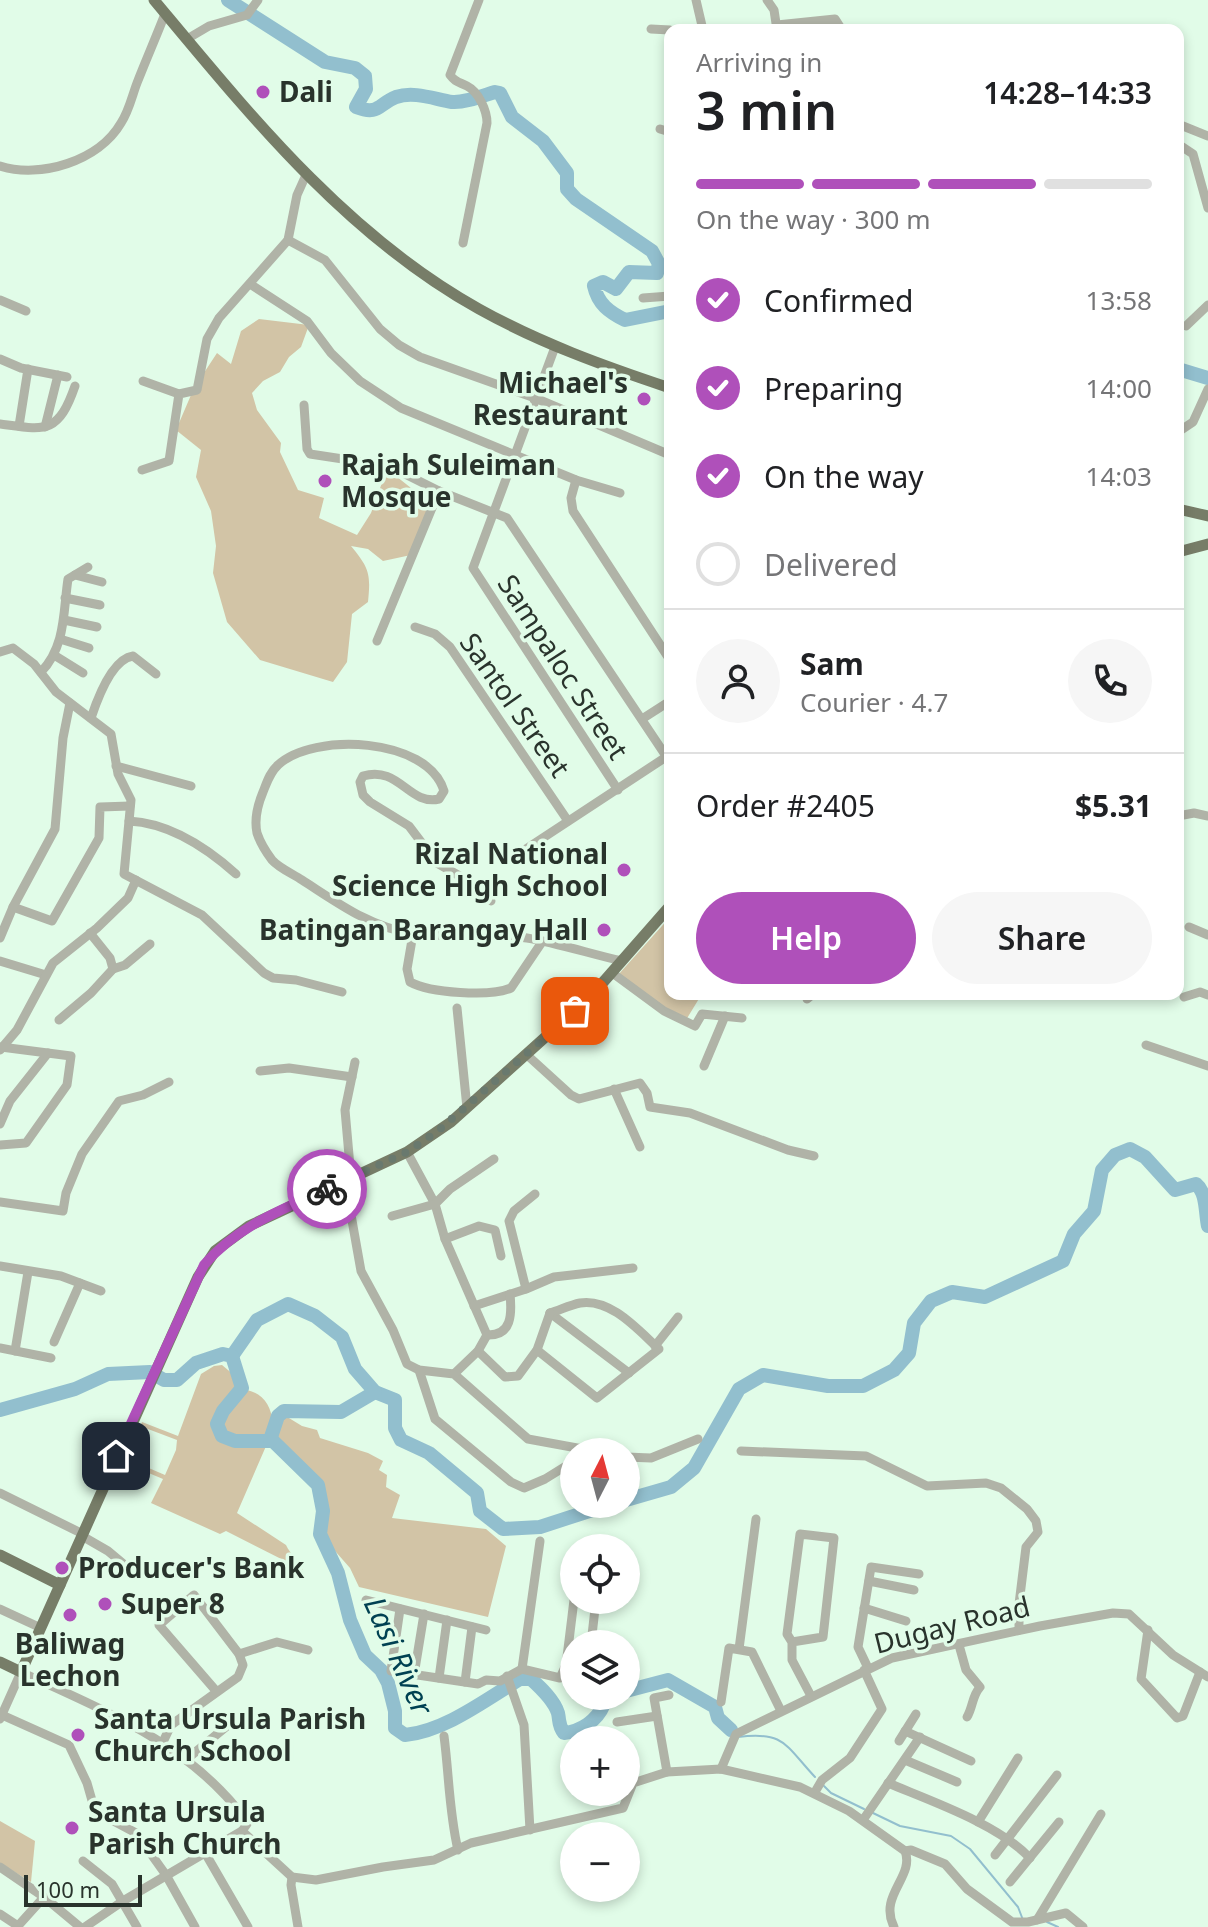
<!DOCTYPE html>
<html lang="en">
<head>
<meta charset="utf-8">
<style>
	:root { --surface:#fff; --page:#f6f6f6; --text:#202124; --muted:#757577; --line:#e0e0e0; --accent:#af50ba }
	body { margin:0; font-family:"Noto Sans",sans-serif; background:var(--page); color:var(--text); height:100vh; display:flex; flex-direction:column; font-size:30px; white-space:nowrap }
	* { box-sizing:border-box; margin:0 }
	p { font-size:26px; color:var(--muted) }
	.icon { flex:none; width:44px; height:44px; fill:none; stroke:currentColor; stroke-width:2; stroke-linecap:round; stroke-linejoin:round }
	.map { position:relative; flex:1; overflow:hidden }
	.panel { position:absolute; left:664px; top:24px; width:520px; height:976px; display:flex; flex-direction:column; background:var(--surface); border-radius:16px; box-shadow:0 4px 12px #0003 }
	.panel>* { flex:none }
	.needle { width:52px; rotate:6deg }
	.buttons { position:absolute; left:560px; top:1438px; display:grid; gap:16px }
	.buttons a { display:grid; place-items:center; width:80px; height:80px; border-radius:50%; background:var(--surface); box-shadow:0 4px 12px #0003; font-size:40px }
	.scale { position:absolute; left:24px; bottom:20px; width:118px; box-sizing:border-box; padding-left:8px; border:4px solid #29332c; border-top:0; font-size:22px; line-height:28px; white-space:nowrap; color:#29332c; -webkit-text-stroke:6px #e1fce8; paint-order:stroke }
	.pin { position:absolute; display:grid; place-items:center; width:68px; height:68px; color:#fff; margin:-34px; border-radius:16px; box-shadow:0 4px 12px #0006 }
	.courier { position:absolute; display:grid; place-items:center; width:80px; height:80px; margin:-40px; border:6px solid #af50ba; border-radius:50%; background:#fff; color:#222; box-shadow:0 2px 10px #0007 }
	.overview em { font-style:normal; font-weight:600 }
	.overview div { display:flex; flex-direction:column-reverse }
	.overview { display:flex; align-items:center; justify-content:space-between; height:136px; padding:0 32px }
	h1 { font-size:52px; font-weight:600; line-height:60px }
	.bar { display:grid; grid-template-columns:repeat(4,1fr); gap:12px 8px; align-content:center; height:96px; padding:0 32px }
	.bar i { height:10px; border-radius:6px; background:var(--line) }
	.bar .active { background:var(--accent) }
	.bar p { grid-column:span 4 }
	.line { display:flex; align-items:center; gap:20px; padding:0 32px; border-top:2px solid var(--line) }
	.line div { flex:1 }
	.round { display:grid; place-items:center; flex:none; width:84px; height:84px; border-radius:42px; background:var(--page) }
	ol { padding:0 32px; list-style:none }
	li { display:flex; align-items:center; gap:24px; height:88px }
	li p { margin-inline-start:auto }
	li .icon { padding:8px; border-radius:50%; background:var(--accent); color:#fff; stroke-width:4 }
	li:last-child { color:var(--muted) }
	li i { width:44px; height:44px; border:4px solid var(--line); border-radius:50% }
	.action { display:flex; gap:16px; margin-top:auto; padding:16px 32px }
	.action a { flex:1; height:92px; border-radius:48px; background:var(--accent); color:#fff; font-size:32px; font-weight:600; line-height:92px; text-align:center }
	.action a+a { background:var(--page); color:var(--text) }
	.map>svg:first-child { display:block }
	.green { fill:#d2c4a6 }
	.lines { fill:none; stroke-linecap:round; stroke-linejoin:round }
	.stream { stroke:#92bfce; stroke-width:2 }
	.river { stroke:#92bfce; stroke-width:14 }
	.minor { stroke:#b0b3a7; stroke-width:9 }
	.major { stroke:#777d68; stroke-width:11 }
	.done { stroke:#69796e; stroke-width:8; stroke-dasharray:0 14.4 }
	.route { stroke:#af50ba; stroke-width:10 }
	.poi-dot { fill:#af50ba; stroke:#e1fce8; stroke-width:3 }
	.labels { text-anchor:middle; stroke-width:7; stroke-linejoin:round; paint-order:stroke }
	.poi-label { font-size:28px; font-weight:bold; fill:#29332c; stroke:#e1fce8; text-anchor:start }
	.street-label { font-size:28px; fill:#29332c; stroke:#e1fce8 }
	.water-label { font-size:30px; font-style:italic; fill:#004152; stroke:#e1fce8 }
</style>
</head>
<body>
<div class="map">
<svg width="1208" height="1927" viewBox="0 0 1208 1927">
	<rect width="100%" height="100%" fill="#e1fce8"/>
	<g class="green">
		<path d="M 259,319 L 309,325 L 301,347 L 289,357 L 280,372 L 263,381 L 252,393 L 257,410 L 281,443 L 280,452 L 298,490 L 324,498 L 319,518 L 357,535 L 371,513 L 387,469 L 430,503 L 411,555 L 383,561 L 368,549 L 351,546 C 369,568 371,573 368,602 L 352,614 L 347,662 L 333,682 L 260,660 L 227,622 L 213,573 L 216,546 L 211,511 L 196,477 L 201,450 L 176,430 L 194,388 L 217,353 L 231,364 L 241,331 Z"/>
		<polygon points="670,917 670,994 712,994 700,997 686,1020 664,1008 618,975"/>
		<path d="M 222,1365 L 234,1375 L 236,1389 C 260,1389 271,1402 273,1424 L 279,1425 L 284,1415 L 302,1426 L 317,1430 L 320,1438 L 368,1453 L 383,1461 L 379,1470 L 387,1475 L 386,1487 L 400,1495 L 392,1518 L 486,1529 L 506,1546 L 488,1617 L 359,1587 L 350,1568 L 328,1543 L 325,1513 L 318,1483 L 277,1438 L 270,1437 L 237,1513 L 286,1545 C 290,1555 301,1561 303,1570 L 226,1531 L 220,1534 L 151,1503 L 163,1479 L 120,1461 L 123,1457 L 165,1475 L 176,1450 L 177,1440 L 140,1426 L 142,1422 L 178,1436 L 201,1374 L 214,1366 Z"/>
		<polygon points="0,1821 35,1841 31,1882 0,1863"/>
	</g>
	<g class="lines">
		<g class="stream">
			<path d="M 738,1737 C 785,1731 785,1745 815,1777"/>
			<polyline points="824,1786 831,1793 864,1809"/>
			<polyline points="873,1813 900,1826 951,1836 970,1849 1018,1907 1023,1920"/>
			<polyline points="1047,1922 1058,1927"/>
		</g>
		<g class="river">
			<path d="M 228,0 L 325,62 L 355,68 L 365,76 L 366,89 L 356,107 C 379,116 378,104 396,97 C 414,91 434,99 452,102 C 465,103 482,96 495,92 L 500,93 L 512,117 L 543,141 L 567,173 L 567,189 L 576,199 L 652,251 L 659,264 L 657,273 L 629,272 L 616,289 L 603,282 L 594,286 C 598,304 609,312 625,320 L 670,311"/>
			<polyline points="1178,369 1208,378"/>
			<polyline points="232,1356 257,1320 288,1304 315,1316 342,1337 355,1369 375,1392 395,1400 395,1428 401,1440 429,1453 477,1493 480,1511 503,1529 540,1527 611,1504"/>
			<path d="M 0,1410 L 75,1389 L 108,1374 L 150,1372 L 164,1380 L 177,1380 L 196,1363 L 223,1354 L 232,1356 L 242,1388 L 223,1411 L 217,1424 L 222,1436 L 235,1441 L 273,1441 L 318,1485 L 323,1511 L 320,1534 L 338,1573 L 350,1620 L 365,1655 L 381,1670 L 388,1683 L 395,1711 L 395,1728 L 405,1735 C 445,1731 485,1700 520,1679 L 531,1679 C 541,1688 554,1700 558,1713 C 560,1722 558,1725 564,1733 C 581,1731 597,1721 604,1704 L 618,1696"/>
			<polyline points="270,1440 278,1416 284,1411 341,1412 375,1392"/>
			<path d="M 626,1500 L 671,1487 L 694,1468 L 739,1389 L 763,1375 L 828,1386 L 863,1386 L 894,1370 L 909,1353 L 914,1323 L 931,1301 L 952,1292 L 985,1297 L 1063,1261 L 1074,1234 L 1094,1211 L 1102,1170 L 1115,1155 L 1130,1149 L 1145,1157 L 1175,1190 L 1196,1184 C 1207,1193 1205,1212 1208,1226"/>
			<polyline points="626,1691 668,1680 715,1707 718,1718 731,1730"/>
		</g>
		<g class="minor">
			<polyline points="696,0 703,30"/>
			<polyline points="767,0 774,10 777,30"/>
			<polyline points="777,25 835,19 842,30"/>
			<polyline points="651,29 670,30"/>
			<polyline points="187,39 209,26 247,15 258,0"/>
			<polyline points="1178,124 1208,136"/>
			<polyline points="660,129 670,132"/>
			<polyline points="1178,144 1193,154 1208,208"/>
			<path d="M 0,166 C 40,179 99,161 121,123 C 129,111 132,96 137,83 C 146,60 156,37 165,14"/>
			<polyline points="288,240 325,260 380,329 399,345 420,357 535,398 670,455"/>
			<path d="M 463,243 L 487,123 C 487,111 479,92 467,86 C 459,82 455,82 450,75 L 479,0"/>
			<polyline points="250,284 307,321 331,353 360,381 401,408 576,480 620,493"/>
			<polyline points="643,298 670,296"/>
			<polyline points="0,300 26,311"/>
			<polyline points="1186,326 1208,305"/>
			<polyline points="555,347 473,568 618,790"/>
			<polyline points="0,359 21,368 67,377"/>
			<polyline points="143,381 179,394"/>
			<polyline points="304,405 307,449 310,454 389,466 439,491 507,518 670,762"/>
			<path d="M 0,424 C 45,430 58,435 75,386"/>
			<polyline points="19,426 28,369"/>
			<polyline points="45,427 58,375"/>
			<polyline points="1178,432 1193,422 1208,389"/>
			<polyline points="142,470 169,461 179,394 197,390 207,339 219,318 288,240 297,195 306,175"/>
			<polyline points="576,480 571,498 573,511 670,660"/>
			<polyline points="75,575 102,582"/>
			<polyline points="65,598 100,605"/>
			<polyline points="64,620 97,627"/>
			<polyline points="415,627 435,634 450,647 568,821"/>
			<polyline points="60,639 89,648"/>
			<polyline points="377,641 439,491"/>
			<polyline points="0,652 13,648 34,664 56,692 111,734 118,774 131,800 124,874 202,915 264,973 273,978 296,980 342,992"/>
			<polyline points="54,655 83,673"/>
			<path d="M 41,672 C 66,646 63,612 68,579 L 88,567"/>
			<path d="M 91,718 C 97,700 112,659 133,656 L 156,674"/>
			<polyline points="642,719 670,701"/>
			<polyline points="116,766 191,786"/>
			<polyline points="1178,816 1194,813 1208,816"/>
			<path d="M 129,821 C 169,823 207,848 236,874"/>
			<polyline points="526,849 666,757"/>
			<path d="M 491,901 L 470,882 L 437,863 L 409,826 L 370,802 L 363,795 L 360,782 L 363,776 C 399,765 409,806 439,799 L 444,791 C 428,737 313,732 278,765 C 270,772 267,782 263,792 C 258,804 254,819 257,833 C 260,842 266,852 272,860 C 279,868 293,874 302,880 C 335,901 371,928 411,933 C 449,939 489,932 527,938 C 557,943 591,954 622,961"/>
			<polyline points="13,907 52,921 99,838 100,807 130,806"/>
			<polyline points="1189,927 1208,935"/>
			<path d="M 413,934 L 407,969 L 410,982 C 430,993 490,997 511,988 L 542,942"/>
			<polyline points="0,938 13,907 55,829 63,738 70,703"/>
			<polyline points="0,961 46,975"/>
			<polyline points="113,969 125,965 150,944"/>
			<polyline points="611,972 664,1011 695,1026 702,1014 742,1018"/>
			<polyline points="1184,997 1200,992 1208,995"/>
			<polyline points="807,999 813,994"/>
			<polyline points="457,1008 467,1108"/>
			<polyline points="59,1020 91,993 113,969 110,958 90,933"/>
			<polyline points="1146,1045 1208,1066"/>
			<polyline points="0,1050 17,1030 53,963 97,928 128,898 136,880"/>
			<polyline points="527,1055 571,1095 579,1099 640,1083 647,1093 650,1107 690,1113 788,1150 814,1156"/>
			<polyline points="704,1066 725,1016"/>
			<polyline points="260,1071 289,1068 352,1077"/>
			<polyline points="614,1089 640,1147"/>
			<polyline points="0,1124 10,1101 48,1053"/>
			<polyline points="0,1145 26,1143 67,1085 71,1056 1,1047"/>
			<polyline points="407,1152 435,1204 445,1239 487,1335"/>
			<polyline points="351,1178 345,1110 355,1062"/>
			<polyline points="345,1181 361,1271 393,1330 407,1364 419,1370 454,1374 528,1439 588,1450 598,1446 612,1452"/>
			<polyline points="0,1202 63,1211 66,1193 82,1154 119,1101 143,1095 169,1082"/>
			<polyline points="392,1216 435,1204 450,1189 494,1159"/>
			<polyline points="445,1239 479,1226 495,1230 501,1256"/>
			<polyline points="0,1266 61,1276 101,1291"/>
			<polyline points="526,1289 509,1221 514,1211 535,1194"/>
			<polyline points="474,1306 526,1289 554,1277 633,1268"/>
			<polyline points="550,1313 629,1373"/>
			<path d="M 487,1335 C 512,1336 512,1314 510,1294"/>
			<polyline points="54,1342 80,1283"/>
			<polyline points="655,1346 678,1317"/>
			<polyline points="0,1348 51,1358"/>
			<path d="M 537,1350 L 597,1398 L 659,1349 C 638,1330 611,1298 580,1303 C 570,1305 560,1310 550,1313"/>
			<polyline points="15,1351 28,1272"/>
			<polyline points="478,1351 505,1377 518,1376 537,1350 550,1313"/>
			<polyline points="419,1370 435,1419 511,1482 524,1488 545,1479 574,1461"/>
			<polyline points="454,1374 478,1351 487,1335"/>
			<polyline points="741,1451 866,1456 927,1486 986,1483 1001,1488 1027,1509 1036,1521 1038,1532 1026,1547 1019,1604 1019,1630"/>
			<polyline points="626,1457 651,1458 698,1439"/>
			<polyline points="0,1493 83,1534"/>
			<polyline points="82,1536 108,1551 133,1572"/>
			<polyline points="580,1548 580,1546"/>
			<polyline points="869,1581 914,1590"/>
			<polyline points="366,1600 486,1630"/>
			<polyline points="864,1608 906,1621"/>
			<polyline points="0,1609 41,1628"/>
			<polyline points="400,1609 391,1671 478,1684 486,1680 500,1681 522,1669 560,1678 566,1665 574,1667"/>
			<polyline points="1148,1630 1141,1679 1177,1718 1183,1716 1200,1672"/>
			<polyline points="792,1642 823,1637 834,1538 800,1534 787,1634 792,1642 792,1660 811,1696"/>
			<polyline points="591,1644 596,1600"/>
			<path d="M 959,1645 L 966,1670 L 980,1687 C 972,1696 973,1707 967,1717"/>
			<polyline points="739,1649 756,1519"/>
			<polyline points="239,1654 277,1642 308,1650"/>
			<polyline points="566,1665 574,1600"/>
			<polyline points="868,1668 858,1647 871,1567 919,1574"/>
			<polyline points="522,1669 540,1541"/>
			<polyline points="414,1675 424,1614"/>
			<polyline points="507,1676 524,1725 530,1830"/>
			<polyline points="439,1678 447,1620"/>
			<polyline points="465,1682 472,1627"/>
			<polyline points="721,1702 729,1648 752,1652 781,1711"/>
			<polyline points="0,1714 69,1745 87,1783 95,1811 136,1833 166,1875 195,1927"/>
			<path d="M 0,1719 L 21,1672 C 103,1710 190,1744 245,1819 L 247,1824 L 242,1831 L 123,1901 L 85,1927"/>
			<polyline points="617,1722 657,1716"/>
			<polyline points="905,1731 971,1761"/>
			<path d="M 444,1736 C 449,1774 449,1812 458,1850"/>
			<polyline points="899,1741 916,1714"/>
			<polyline points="163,1742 171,1725 238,1677 243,1665 239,1654 194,1595 159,1625 217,1692"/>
			<polyline points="187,1759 227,1726"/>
			<polyline points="905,1760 957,1782"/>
			<polyline points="721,1769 736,1734 892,1658 1040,1626 1113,1613 1129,1614 1173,1655 1208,1677"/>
			<polyline points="667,1772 654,1698 669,1695"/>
			<path d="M 888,1783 C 931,1801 998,1824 1030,1858"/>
			<polyline points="815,1792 822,1780 850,1758 882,1709 864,1670"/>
			<polyline points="863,1820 920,1737"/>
			<polyline points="978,1822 1018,1758"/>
			<path d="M 242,1831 L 292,1877 L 316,1880 L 383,1867 L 434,1860 L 471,1843 L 623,1808 L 633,1783 L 667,1772 L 721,1769 L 800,1787 L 849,1811 L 905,1851 C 915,1877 878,1895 894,1927"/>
			<polyline points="204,1851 248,1927"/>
			<polyline points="905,1851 911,1850 945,1864 967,1889 1012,1922 1028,1922 1066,1913 1083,1927"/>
			<polyline points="995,1855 1057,1775"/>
			<polyline points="83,1861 112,1884 137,1927"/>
			<polyline points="0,1867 44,1897 80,1927"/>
			<polyline points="292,1877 291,1885 298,1927"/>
			<polyline points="1010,1882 1059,1822"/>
			<polyline points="0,1914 18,1926"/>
			<polyline points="1037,1920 1101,1814"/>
			<polyline points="17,1927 44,1897"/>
		</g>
		<g class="major">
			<path d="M 154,0 C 250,115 346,235 479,309 C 540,343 604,366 670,388"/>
			<polyline points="1178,509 1208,516"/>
			<polyline points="1178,552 1208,544"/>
			<polyline points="0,1555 60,1585"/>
			<polyline points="0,1662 21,1672 198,1277 215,1251 249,1226 407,1152 451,1122 591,996 670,906"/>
		</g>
	</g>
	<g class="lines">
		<polyline class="done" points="327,1189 407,1152 438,1131 575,1011"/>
		<path class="route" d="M 116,1456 L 204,1265 C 236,1227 283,1209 327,1189"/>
	</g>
	<g class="poi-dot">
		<circle cx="263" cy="92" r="8"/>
		<circle cx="644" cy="399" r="8"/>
		<circle cx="325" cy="481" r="8"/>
		<circle cx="624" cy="870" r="8"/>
		<circle cx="604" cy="930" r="8"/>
		<circle cx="62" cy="1568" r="8"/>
		<circle cx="105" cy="1604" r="8"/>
		<circle cx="70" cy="1615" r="8"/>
		<circle cx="78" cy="1735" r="8"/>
		<circle cx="72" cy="1828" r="8"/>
	</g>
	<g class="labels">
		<g class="poi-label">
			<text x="279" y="102">Dali</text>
			<text x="628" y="393" text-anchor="end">Michael's<tspan x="628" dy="32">Restaurant</tspan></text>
			<text x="341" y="475">Rajah Suleiman<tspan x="341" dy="32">Mosque</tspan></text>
			<text x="608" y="864" text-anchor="end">Rizal National<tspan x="608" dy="32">Science High School</tspan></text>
			<text x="588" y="940" text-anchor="end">Batingan Barangay Hall</text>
			<text x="78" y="1578">Producer's Bank</text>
			<text x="121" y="1614">Super 8</text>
			<text x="70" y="1654" text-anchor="middle">Baliwag<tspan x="70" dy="32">Lechon</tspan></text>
			<text x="94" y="1729">Santa Ursula Parish<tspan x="94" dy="32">Church School</tspan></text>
			<text x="88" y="1822">Santa Ursula<tspan x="88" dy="32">Parish Church</tspan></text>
		</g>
		<g class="street-label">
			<text transform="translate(563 667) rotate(57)" y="10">Sampaloc Street</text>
			<text transform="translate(515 705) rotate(55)" y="10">Santol Street</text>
			<text transform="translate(952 1625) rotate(-14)" y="10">Dugay Road</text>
		</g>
		<g class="water-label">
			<text transform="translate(398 1656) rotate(66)" y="10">Lasi River</text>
		</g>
	</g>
</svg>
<div class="buttons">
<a><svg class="needle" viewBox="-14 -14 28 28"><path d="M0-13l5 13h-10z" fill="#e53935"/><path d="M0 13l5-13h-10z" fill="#757577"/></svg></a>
<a><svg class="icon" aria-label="locate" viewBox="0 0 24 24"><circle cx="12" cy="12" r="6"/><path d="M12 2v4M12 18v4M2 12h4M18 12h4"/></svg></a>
<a><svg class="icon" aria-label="layers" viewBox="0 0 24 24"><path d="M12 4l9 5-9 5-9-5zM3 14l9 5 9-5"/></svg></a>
<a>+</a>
<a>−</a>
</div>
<div class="scale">100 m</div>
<div class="pin" style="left:575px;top:1011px;background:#ea580c"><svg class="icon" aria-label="bag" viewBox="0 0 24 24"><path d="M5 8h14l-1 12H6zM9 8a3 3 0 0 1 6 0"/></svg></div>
<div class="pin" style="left:116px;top:1456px;background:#1f2937"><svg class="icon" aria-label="home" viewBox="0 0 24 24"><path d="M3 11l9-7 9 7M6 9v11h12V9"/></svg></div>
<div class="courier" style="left:327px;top:1189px"><svg class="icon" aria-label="bike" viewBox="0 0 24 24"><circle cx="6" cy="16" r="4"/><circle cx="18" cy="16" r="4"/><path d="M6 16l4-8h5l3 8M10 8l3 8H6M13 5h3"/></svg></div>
<section class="panel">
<div class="overview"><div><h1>3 min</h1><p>Arriving in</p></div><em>14:28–14:33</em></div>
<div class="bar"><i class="active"></i><i class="active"></i><i class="active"></i><i></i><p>On the way · 300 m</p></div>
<ol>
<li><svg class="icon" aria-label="check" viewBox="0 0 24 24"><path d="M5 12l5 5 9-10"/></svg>Confirmed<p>13:58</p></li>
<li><svg class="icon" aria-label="check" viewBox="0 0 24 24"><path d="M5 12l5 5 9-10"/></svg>Preparing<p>14:00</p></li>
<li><svg class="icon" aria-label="check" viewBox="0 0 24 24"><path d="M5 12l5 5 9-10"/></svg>On the way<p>14:03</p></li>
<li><i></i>Delivered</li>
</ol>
<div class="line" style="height:144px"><a class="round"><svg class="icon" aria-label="person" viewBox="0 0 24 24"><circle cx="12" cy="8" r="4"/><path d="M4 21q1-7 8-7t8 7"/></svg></a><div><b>Sam</b><p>Courier · 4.7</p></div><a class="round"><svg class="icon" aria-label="phone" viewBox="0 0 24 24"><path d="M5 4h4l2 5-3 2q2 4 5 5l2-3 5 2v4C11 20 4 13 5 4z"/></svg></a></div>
<div class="line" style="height:104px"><div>Order #2405</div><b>$5.31</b></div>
<div class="action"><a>Help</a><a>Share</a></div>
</section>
</div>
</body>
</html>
